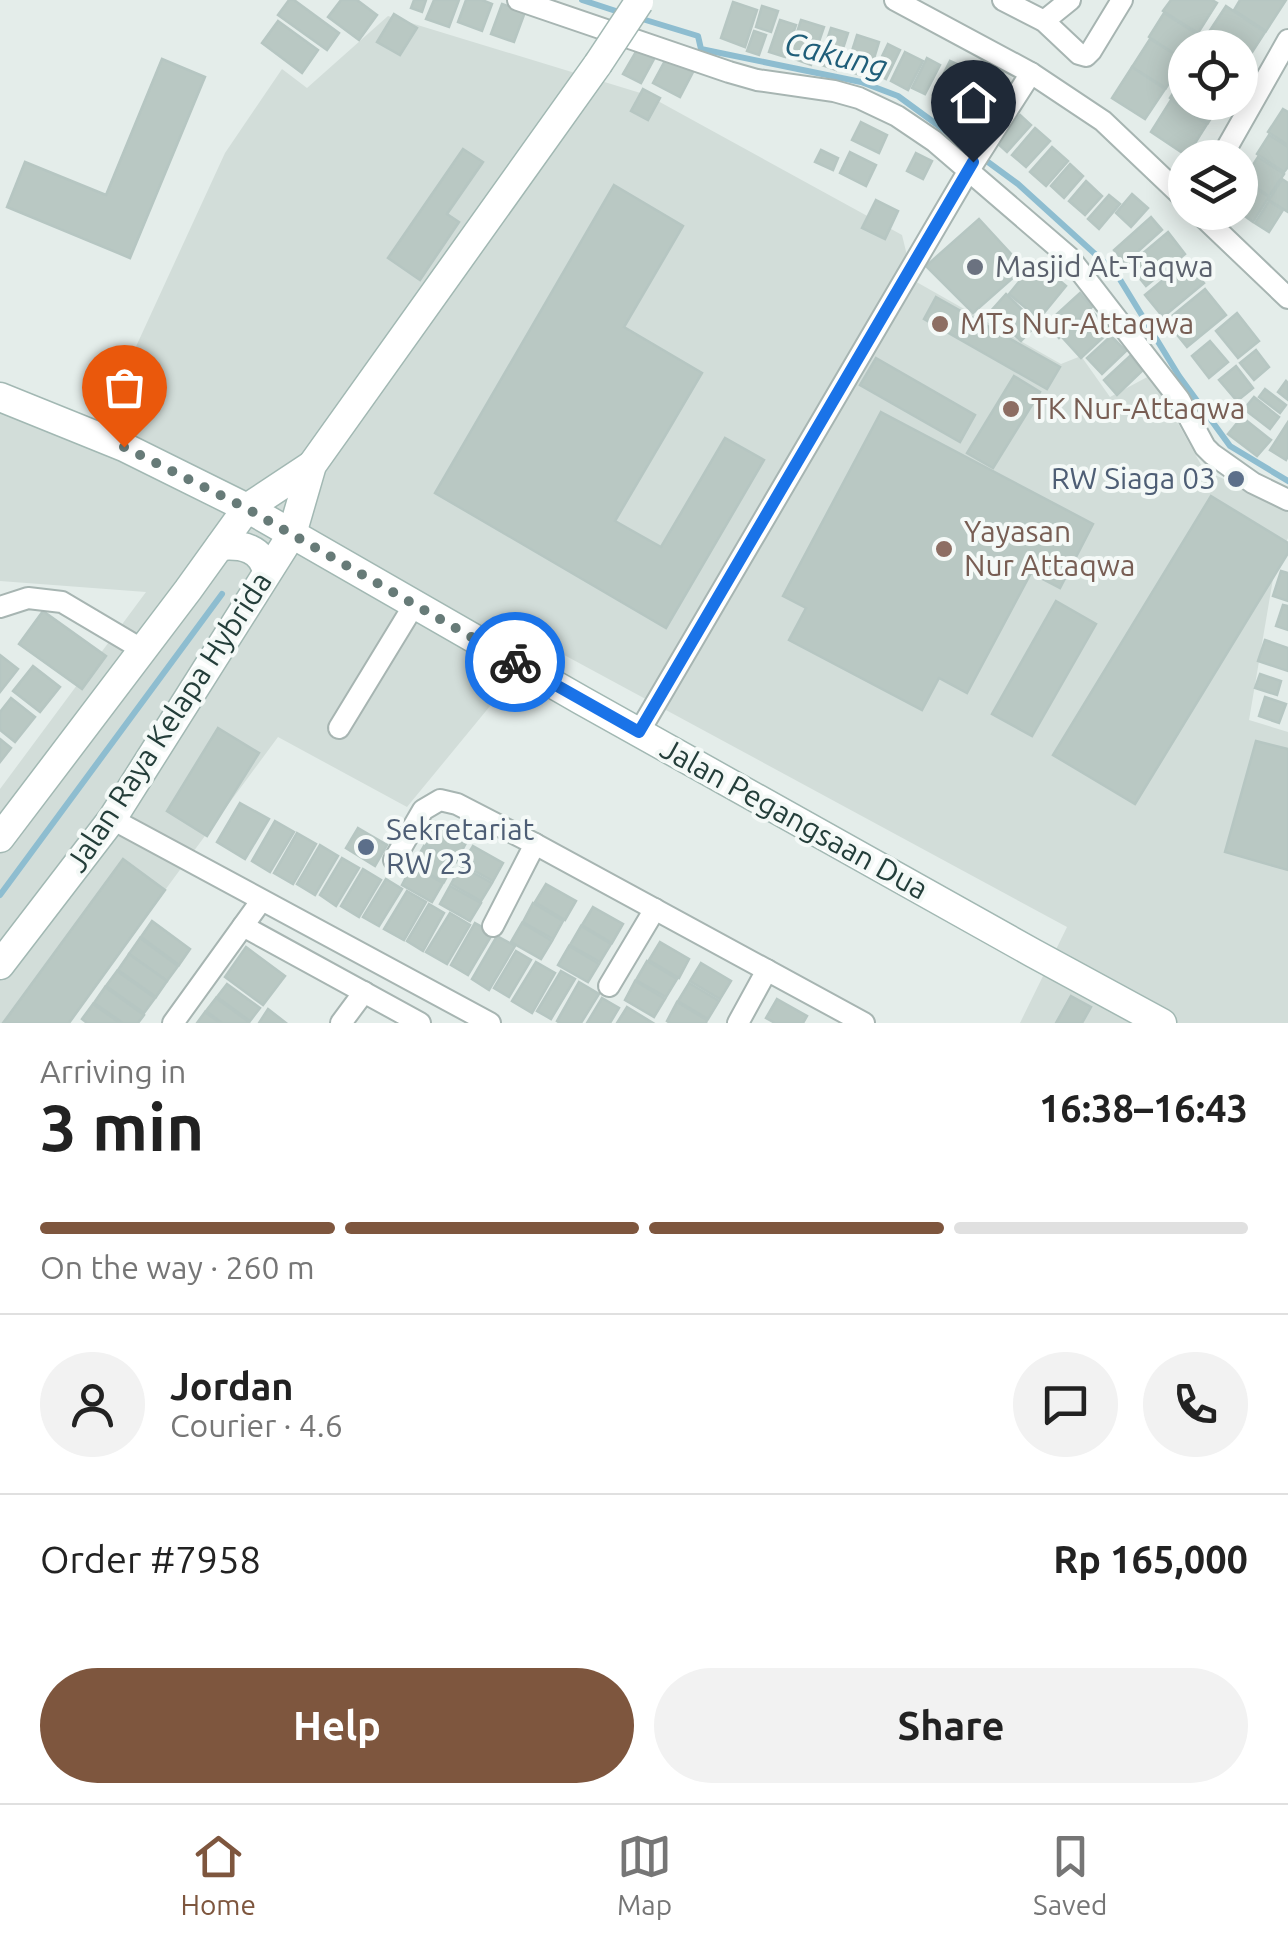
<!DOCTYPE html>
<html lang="en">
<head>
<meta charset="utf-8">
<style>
	:root { --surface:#fff; --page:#f2f2f2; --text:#222; --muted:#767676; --line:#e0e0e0; --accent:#7e563e }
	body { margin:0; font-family:Ubuntu,sans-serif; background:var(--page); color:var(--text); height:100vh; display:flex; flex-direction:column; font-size:38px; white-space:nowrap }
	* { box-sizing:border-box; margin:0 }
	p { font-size:32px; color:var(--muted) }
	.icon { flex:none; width:55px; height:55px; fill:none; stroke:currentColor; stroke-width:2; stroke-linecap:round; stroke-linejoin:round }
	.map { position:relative; height:1023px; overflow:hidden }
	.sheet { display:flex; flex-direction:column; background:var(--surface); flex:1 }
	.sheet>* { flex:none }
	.tools { position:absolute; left:1168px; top:30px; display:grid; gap:20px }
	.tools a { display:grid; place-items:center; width:90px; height:90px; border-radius:50%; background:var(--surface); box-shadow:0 5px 25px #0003; font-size:50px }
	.pin { position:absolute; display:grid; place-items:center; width:85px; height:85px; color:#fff; margin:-102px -42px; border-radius:50% 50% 50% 0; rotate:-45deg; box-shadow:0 0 10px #0007 }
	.pin .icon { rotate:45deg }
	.courier { position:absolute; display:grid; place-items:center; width:100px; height:100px; margin:-50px; border:8px solid #1a73e8; border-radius:50%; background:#fff; color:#222; box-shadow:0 2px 12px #0007 }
	.overview em { font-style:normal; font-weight:600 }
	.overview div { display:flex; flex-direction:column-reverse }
	.overview { display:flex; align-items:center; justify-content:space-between; height:170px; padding:0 40px }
	h1 { font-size:65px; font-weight:600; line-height:75px }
	.bar { display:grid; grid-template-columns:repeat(4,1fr); gap:15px 10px; align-content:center; height:120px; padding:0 40px }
	.bar i { height:12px; border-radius:8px; background:var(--line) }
	.bar .selected { background:var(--accent) }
	.bar p { grid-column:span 4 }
	.line { display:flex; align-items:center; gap:25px; padding:0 40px; border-top:2px solid var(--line) }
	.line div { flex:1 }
	.round { display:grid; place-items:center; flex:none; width:105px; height:105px; border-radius:52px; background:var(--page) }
	.button { display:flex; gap:20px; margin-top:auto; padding:20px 40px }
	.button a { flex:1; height:115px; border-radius:60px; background:var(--accent); color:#fff; font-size:40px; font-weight:600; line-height:115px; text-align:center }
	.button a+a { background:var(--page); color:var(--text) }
	.tab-bar { display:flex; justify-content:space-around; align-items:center; height:140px; border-top:2px solid var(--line); background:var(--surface); font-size:28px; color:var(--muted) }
	.tab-bar a { display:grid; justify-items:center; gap:5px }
	.tab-bar .selected { color:var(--accent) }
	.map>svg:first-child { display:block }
	.built { fill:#d2ddd9 }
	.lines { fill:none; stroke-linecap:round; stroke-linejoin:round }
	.stream { stroke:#8ebdd0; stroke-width:6 }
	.building { fill:#b9c8c3; stroke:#b6c6c2; stroke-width:2.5 }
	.minor-casing { stroke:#a7b5b2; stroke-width:24 }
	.secondary-casing { stroke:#a2b8b3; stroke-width:31 }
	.minor { stroke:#fff; stroke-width:20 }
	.secondary { stroke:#fff; stroke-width:28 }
	.secondary-bridge-casing { stroke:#a2b8b3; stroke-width:31; stroke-linecap:butt }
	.secondary-bridge { stroke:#fff; stroke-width:28 }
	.done { stroke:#677b78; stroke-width:10; stroke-dasharray:0 18 }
	.route { stroke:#1a73e8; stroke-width:12 }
	.worship-dot { fill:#6b7280; stroke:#f4f9f7; stroke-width:4 }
	.education-dot { fill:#8d6e63; stroke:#f4f9f7; stroke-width:4 }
	.service-dot { fill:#5c6f8a; stroke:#f4f9f7; stroke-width:4 }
	.labels { text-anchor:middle; stroke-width:8; stroke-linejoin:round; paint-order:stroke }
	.worship-label { font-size:30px; fill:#5b616d; stroke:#f4f9f7; text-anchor:start }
	.education-label { font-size:30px; fill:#785e54; stroke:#f4f9f7; text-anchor:start }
	.service-label { font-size:30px; fill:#4e5e75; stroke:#f4f9f7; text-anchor:end }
	.street-label { font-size:30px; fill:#243e3a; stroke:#f4f9f7 }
	.water-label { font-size:32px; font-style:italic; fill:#1f5e79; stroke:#f4f9f7 }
</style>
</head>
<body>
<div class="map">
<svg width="1288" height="1023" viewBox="0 0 1288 1023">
	<rect width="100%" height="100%" fill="#e4edea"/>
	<polygon class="built" points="388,16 647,95 902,235 913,280 1061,364 1081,356 1110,397 1151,375 1204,470 1288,508 1288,538 1275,567 1249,720 1288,732 1288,1023 1020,1023 1067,927 542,643 407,807 278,737 67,1023 0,1023 0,789 146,592 0,581 0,396 93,440 225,153 282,69 307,88"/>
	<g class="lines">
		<g class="stream">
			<polyline points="582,0 622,13"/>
			<polyline points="639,18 698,36 701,49 861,82 898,96 1018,184 1116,273 1179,376 1230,446 1288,481"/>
			<polyline points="0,895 222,594"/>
		</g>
	</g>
	<g class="building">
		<polygon points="289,0 294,0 339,33 327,50 278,15"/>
		<polygon points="341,0 357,0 377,15 359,40 328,17"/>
		<polygon points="414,0 426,0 422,12 411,8"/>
		<polygon points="434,0 459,0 449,27 426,19"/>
		<polygon points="466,0 482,0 492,4 482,31 458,22"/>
		<polygon points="1171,0 1212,0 1217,3 1198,33 1163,11"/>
		<polygon points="1240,0 1286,0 1266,31 1234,10"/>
		<polygon points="733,2 757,10 745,47 721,38"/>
		<polygon points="502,4 525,12 514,42 491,34"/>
		<polygon points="762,6 778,11 771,32 756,27"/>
		<polygon points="1226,6 1265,32 1247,60 1240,56 1240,48 1227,48 1207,35"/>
		<polygon points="1164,13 1200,36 1192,48 1185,48 1184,60 1149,37"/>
		<polygon points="394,14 417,28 400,55 377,42"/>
		<polygon points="780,20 796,25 785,57 769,52"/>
		<polygon points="801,20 824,27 811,65 789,57"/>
		<polygon points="278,21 318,50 302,73 262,43"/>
		<polygon points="831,28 848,33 836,70 819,64"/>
		<polygon points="754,31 766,35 759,55 747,51"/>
		<polygon points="857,35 879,42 868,78 846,70"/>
		<polygon points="1210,37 1226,48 1203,48"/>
		<polygon points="1150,39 1184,60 1166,88 1132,67"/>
		<polygon points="888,44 900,50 886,79 874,73"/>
		<polygon points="637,50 654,59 641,83 623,74"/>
		<polygon points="905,52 923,61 908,90 891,81"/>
		<polygon points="927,58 940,65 925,94 912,88"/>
		<polygon points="162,59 205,77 130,258 7,207 25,162 106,195"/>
		<polygon points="666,59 693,72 680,97 653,83"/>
		<polygon points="950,61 968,69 951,104 933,95"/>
		<polygon points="1132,67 1165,89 1145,119 1112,98"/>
		<polygon points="1185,75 1185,102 1221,102 1208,123 1170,98"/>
		<polygon points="963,84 981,93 966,122 949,114"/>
		<polygon points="643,89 660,98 648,120 631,111"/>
		<polygon points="1171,100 1207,124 1187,156 1151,132"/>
		<polygon points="1283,109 1288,112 1288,145 1268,132"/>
		<polygon points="1020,115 1031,125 1007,152 996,142"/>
		<polygon points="861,122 887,135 879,153 852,140"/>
		<polygon points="1035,128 1050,141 1026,167 1012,155"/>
		<polygon points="1269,135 1288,147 1288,167 1284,172 1257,154"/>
		<polygon points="1052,147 1068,161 1046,186 1030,172"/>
		<polygon points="463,149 483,162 447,214 459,222 420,280 388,258"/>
		<polygon points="821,150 838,158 833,170 815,162"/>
		<polygon points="850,152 876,165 866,186 840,173"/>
		<polygon points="916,153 932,161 923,179 907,171"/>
		<polygon points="1258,157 1284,174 1269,196 1244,179"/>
		<polygon points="1070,164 1083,176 1064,198 1051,186"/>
		<polygon points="1241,179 1269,197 1253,222 1239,212"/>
		<polygon points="1282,179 1288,183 1288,212 1269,200"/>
		<polygon points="1086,181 1102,196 1085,215 1069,201"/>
		<polygon points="614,185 683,226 624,327 702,373 615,521 661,547 725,438 764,460 666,628 435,493"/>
		<polygon points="1132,194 1148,208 1131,227 1116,213"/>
		<polygon points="1109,195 1120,204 1099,229 1088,219"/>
		<polygon points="876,200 898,211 885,239 862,228"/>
		<polygon points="1269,201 1283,210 1269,232 1255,223"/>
		<polygon points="1151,217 1162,230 1125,263 1114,250"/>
		<polygon points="979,219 1024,268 973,313 926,266"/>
		<polygon points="1168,232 1185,254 1146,286 1129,265"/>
		<polygon points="1036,261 1066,286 1039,319 1009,294"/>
		<polygon points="1186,261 1204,283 1163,317 1145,295"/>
		<polygon points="1205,289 1226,315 1187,347 1166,321"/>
		<polygon points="1080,293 1092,307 1059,338 1046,324"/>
		<polygon points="1006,294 1037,324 1021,341 990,312"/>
		<polygon points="936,297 1060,367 1047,389 924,319"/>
		<polygon points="1091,310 1110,331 1081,358 1062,337"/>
		<polygon points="1237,313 1259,341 1238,358 1216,331"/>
		<polygon points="1111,336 1126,351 1102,374 1087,358"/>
		<polygon points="1210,341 1228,362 1209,378 1192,356"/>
		<polygon points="1256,350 1269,367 1254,380 1240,363"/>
		<polygon points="1130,356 1143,370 1117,395 1104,380"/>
		<polygon points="876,358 975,415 960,442 860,385"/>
		<polygon points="1236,366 1253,388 1237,401 1219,380"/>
		<polygon points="1014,376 1040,392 993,468 967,453"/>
		<polygon points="1286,381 1288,383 1288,400 1278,392"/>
		<polygon points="1265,389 1286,405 1280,413 1259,397"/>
		<polygon points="1254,397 1279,417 1270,429 1244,409"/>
		<polygon points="881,412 1093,524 1060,588 1031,573 967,693 939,678 922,710 789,640 806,608 783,596"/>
		<polygon points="1242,417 1271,440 1257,456 1228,434"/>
		<polygon points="1288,422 1288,456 1286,460 1270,450"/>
		<polygon points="1211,496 1288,543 1288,553 1135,804 1053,755"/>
		<polygon points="1281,571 1288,573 1288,601 1273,596"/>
		<polygon points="1056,601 1096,624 1032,736 992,714"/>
		<polygon points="1283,605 1288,606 1288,630 1276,626"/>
		<polygon points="43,611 106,656 82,689 19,644"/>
		<polygon points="1265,640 1288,648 1288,671 1258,661"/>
		<polygon points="0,655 18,669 0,692"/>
		<polygon points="33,666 60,687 40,712 13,691"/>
		<polygon points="1260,674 1281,681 1277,695 1255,688"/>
		<polygon points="1265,697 1286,704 1279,723 1259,716"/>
		<polygon points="11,698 35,717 15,742 0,730 0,712"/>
		<polygon points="218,728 259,753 207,836 167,811"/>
		<polygon points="0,739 11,748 0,762"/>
		<polygon points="1256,741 1288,749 1288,870 1225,852"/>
		<polygon points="240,803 269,819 245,859 217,842"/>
		<polygon points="275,821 294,832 270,872 252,861"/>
		<polygon points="436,826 466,843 456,862 426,845"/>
		<polygon points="358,828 387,845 375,866 346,848"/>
		<polygon points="297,833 316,844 293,884 274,873"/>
		<polygon points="320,845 338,856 315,895 297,884"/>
		<polygon points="424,846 454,863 444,882 413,865"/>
		<polygon points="473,846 503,863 493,881 462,864"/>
		<polygon points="342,858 359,868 336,906 320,895"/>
		<polygon points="123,859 165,890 69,1023 3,1023"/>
		<polygon points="412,866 443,883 432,902 402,885"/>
		<polygon points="461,866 492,883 481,901 451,884"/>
		<polygon points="363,869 381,880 359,917 341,906"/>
		<polygon points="386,879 402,889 379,926 363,917"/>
		<polygon points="546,884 576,901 565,920 535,902"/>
		<polygon points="450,886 481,903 470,921 440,904"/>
		<polygon points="407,891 426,902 404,940 384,929"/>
		<polygon points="533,903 563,921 553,939 523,922"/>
		<polygon points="429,904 444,913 423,951 407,941"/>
		<polygon points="593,907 623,924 612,943 582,925"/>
		<polygon points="450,913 470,925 447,964 426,952"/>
		<polygon points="152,921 190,949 179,965 141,937"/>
		<polygon points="475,923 493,933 468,975 451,965"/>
		<polygon points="522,923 552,941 541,959 511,942"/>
		<polygon points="581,926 611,944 600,962 570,945"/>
		<polygon points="497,936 515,946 489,990 472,979"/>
		<polygon points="140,938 178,966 167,981 129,954"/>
		<polygon points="660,942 689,959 679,978 649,960"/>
		<polygon points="569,946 599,964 588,982 558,965"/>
		<polygon points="246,947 285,976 263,1005 225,977"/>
		<polygon points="516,951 531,960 509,997 494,988"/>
		<polygon points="129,954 167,981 156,997 118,970"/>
		<polygon points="647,961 677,979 666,997 636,980"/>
		<polygon points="536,962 555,973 532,1013 512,1001"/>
		<polygon points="701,963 731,981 720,999 690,981"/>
		<polygon points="117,971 155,998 144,1013 106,986"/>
		<polygon points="561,971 575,979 551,1019 537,1011"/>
		<polygon points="635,981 665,999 654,1017 625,1000"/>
		<polygon points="579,982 599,994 581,1023 560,1023 557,1021"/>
		<polygon points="689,983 719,1001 708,1019 678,1001"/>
		<polygon points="227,984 260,1008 250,1021 217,997"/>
		<polygon points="105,987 144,1015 138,1023 123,1023 94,1003"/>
		<polygon points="1071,996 1091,1007 1082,1023 1056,1023"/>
		<polygon points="216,998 249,1022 248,1023 222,1023 206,1011"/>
		<polygon points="602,998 619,1008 610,1023 587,1023"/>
		<polygon points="777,999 807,1016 803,1023 775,1023 766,1018"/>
		<polygon points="677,1002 707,1020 706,1023 670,1023 667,1021"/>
		<polygon points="93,1004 120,1023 87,1023 82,1019"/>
		<polygon points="627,1007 653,1023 617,1023"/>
		<polygon points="268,1009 286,1023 259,1023"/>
		<polygon points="205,1012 220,1023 197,1023"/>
	</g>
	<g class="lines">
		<g class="minor-casing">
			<g id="minor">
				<polyline points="518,0 729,72 757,80 834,91 859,98 897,116 934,141 1069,257 1179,399 1205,447 1212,454 1253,483 1288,500"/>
				<polyline points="895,0 1031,73 1103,121 1185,199"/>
				<polyline points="1003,0 1044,21 1079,54 1086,56 1091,51 1122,0"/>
				<polyline points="1044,21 1070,0"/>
				<polyline points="1221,158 1288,40"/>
				<polyline points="1198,212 1288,298"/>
				<polyline points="0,607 28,598 62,602 143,650"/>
				<polyline points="339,728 414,605"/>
				<polyline points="639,732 969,170 1031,73"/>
				<polyline points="112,819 490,1023"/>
				<polyline points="394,860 423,810 440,800 457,804 535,844 864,1023"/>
				<polyline points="243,926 420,1023"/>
				<polyline points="493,926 535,844"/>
				<polyline points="609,986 655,909"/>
				<polyline points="173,1023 261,901"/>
				<polyline points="341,1023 364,992"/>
				<polyline points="738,1023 767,970"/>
			</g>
		</g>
		<g class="secondary-casing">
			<g id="secondary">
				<polyline points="0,397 124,447 247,508 581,700 1033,953 1162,1023"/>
				<path d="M 220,546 C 242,544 262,548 267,572"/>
				<polyline points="0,838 188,590 247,508 312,465"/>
				<polyline points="0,965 112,819 292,534 312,465 598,64"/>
			</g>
		</g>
		<use href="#minor" class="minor"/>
		<use href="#secondary" class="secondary"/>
		<g class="secondary-bridge-casing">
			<polyline id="secondary-bridge" points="598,64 639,2"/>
		</g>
		<use href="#secondary-bridge" class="secondary-bridge"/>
	</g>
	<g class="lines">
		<polyline class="done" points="124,447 246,508 515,662"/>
		<polyline class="route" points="515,662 639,732 973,162"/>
	</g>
	<circle class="worship-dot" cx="975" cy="267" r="10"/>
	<g class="education-dot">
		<circle cx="940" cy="324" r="10"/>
		<circle cx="1011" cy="409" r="10"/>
		<circle cx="944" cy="549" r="10"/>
	</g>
	<g class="service-dot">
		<circle cx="1236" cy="479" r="10"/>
		<circle cx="366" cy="847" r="10"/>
	</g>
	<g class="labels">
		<g class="worship-label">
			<text x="995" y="277">Masjid At-Taqwa</text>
		</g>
		<g class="education-label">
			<text x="960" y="334">MTs Nur-Attaqwa</text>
			<text x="1031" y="419">TK Nur-Attaqwa</text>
			<text x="964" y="542">Yayasan<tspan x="964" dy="34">Nur Attaqwa</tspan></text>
		</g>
		<g class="service-label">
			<text x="1216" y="489">RW Siaga 03</text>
			<text x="386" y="840" text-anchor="start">Sekretariat<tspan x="386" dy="34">RW 23</tspan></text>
		</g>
		<g class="street-label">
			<text transform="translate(169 722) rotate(-57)" y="10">Jalan Raya Kelapa Hybrida</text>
			<text transform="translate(794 819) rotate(29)" y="10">Jalan Pegangsaan Dua</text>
		</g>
		<g class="water-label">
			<text transform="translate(836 55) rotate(14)" y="11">Cakung</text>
		</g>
	</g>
</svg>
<div class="tools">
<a><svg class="icon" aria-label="locate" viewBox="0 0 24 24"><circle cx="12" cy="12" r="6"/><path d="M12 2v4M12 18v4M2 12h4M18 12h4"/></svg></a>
<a><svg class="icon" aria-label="layers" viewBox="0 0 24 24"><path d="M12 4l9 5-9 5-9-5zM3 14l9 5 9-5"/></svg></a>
</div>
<div class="pin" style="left:124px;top:447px;background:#ea580c"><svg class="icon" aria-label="bag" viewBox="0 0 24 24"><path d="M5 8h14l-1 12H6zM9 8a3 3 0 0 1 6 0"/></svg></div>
<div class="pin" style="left:973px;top:162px;background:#1f2937"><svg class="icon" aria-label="home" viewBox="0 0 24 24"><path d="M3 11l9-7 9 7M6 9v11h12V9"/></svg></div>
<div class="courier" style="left:515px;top:662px"><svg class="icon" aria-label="bike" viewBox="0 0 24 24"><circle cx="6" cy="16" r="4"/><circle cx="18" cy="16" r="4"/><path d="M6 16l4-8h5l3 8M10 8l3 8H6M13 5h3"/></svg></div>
</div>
<section class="sheet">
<div class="overview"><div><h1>3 min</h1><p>Arriving in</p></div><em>16:38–16:43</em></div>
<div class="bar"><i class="selected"></i><i class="selected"></i><i class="selected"></i><i></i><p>On the way · 260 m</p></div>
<div class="line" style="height:180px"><a class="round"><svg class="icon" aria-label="person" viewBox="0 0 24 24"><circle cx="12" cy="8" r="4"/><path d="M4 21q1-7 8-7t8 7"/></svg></a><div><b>Jordan</b><p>Courier · 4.6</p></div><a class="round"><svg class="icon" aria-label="chat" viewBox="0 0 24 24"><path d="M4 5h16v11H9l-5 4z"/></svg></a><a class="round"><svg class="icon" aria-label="phone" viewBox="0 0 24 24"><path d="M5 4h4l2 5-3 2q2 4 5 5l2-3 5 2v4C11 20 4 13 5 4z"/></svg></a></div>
<div class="line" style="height:130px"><div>Order #7958</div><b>Rp 165,000</b></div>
<div class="button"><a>Help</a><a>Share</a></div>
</section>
<nav class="tab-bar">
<a class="selected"><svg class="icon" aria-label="home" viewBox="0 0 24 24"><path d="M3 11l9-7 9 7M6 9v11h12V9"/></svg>Home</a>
<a><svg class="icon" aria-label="map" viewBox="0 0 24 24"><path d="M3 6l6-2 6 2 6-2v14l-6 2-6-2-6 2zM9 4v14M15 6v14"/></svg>Map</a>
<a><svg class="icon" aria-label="saved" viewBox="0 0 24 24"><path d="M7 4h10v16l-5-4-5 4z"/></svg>Saved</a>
</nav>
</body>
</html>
